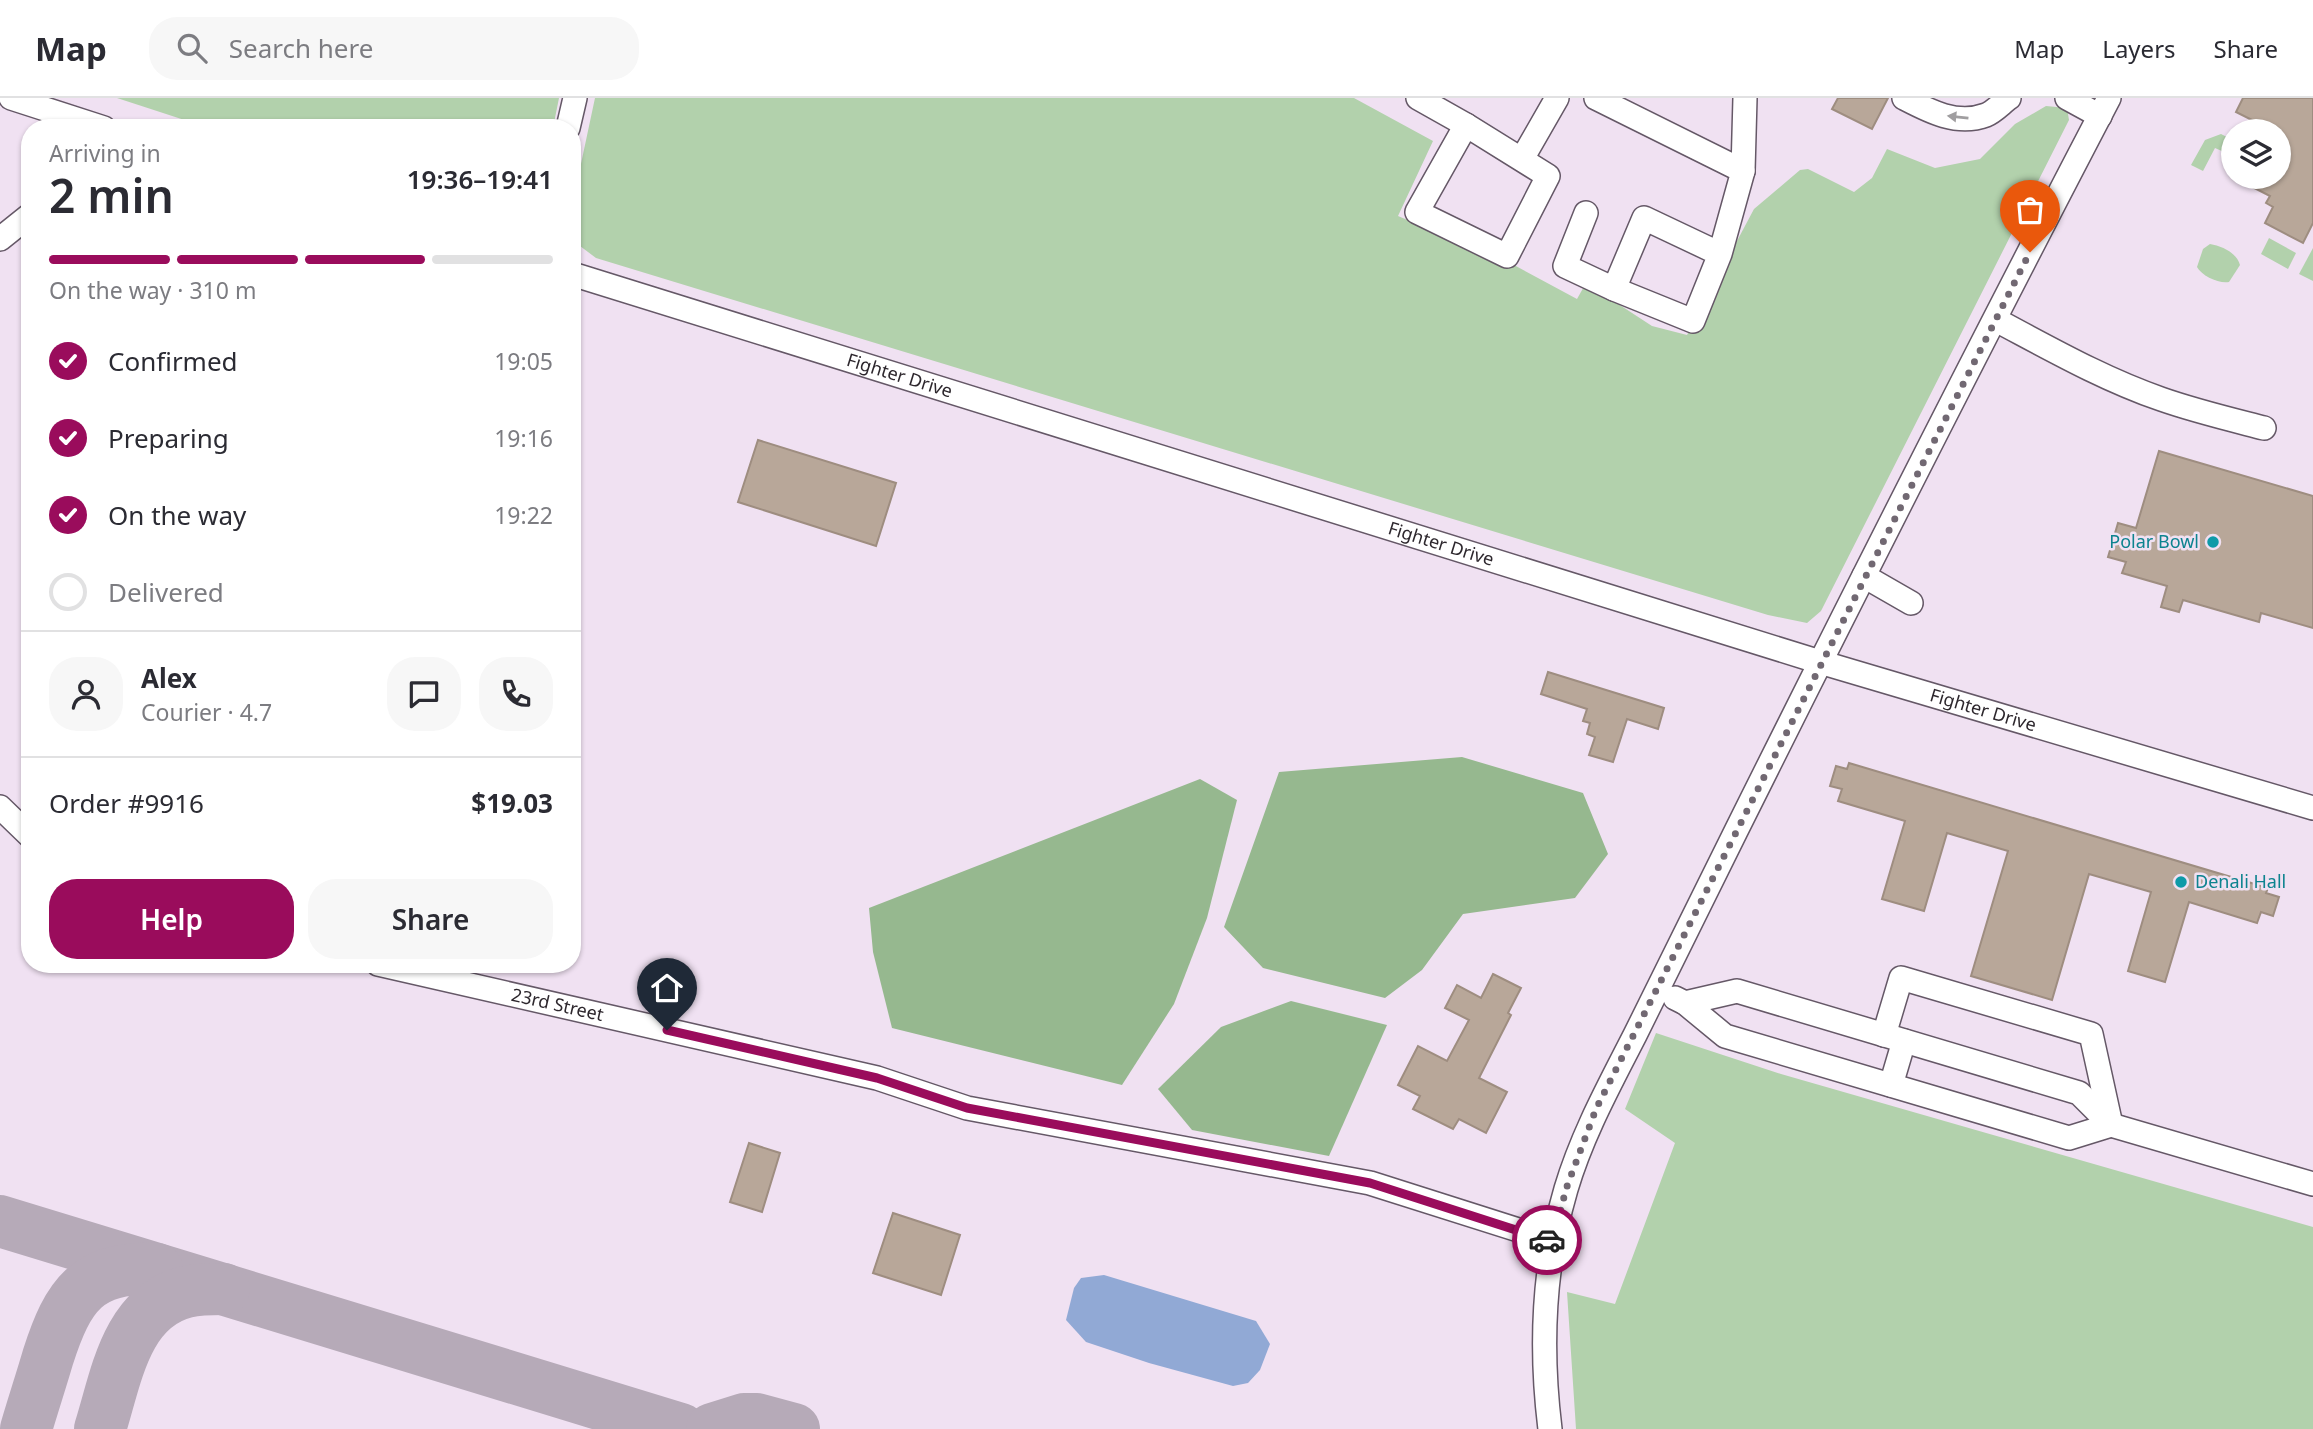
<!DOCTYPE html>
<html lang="en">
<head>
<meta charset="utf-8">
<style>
	:root { --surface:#fff; --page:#f7f7f7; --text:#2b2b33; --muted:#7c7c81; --line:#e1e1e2; --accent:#9a0c5c }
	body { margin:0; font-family:"Noto Sans",sans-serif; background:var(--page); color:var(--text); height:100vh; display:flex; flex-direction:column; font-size:26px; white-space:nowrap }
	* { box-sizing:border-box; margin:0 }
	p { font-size:23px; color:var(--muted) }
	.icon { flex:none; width:38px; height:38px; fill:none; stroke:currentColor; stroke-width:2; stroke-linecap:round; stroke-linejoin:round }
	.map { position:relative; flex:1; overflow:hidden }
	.drawer { position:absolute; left:21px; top:21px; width:560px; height:854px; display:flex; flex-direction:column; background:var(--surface); border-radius:28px; box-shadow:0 2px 5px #0004 }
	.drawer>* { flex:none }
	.buttons { position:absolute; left:2221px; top:21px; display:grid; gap:14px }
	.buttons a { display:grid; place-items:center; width:70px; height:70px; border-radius:50%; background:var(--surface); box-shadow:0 2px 5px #0004; font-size:35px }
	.pin { position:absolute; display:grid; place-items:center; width:60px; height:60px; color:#fff; margin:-72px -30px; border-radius:50% 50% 50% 0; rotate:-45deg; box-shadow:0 0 7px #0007 }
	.pin .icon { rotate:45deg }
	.courier { position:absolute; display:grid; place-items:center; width:70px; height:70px; margin:-35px; border:5px solid #9a0c5c; border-radius:50%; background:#fff; color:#222; box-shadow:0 2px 9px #0007 }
	.overview em { font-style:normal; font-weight:600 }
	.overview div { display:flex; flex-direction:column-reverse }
	.overview { display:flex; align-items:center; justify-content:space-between; height:119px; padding:0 28px }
	h1 { font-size:46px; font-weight:600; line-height:52px }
	.bar { display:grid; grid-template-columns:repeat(4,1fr); gap:10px 7px; align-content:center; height:84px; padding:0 28px }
	.bar i { height:9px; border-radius:5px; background:var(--line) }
	.bar .on { background:var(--accent) }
	.bar p { grid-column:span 4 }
	.line { display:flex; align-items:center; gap:18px; padding:0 28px; border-top:2px solid var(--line) }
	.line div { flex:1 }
	.round { display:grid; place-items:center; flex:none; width:74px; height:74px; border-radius:28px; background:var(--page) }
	ol { padding:0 28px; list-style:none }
	li { display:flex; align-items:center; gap:21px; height:77px }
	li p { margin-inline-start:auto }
	li .icon { padding:7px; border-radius:50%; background:var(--accent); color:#fff; stroke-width:4 }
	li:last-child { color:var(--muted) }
	li i { width:38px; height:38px; border:4px solid var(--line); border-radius:50% }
	.action { display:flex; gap:14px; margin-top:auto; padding:14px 28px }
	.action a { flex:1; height:80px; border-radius:28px; background:var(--accent); color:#fff; font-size:28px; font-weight:600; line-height:80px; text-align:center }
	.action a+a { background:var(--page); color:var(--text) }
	header { display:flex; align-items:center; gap:42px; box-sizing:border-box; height:98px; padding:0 35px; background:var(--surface); border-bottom:2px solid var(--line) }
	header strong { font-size:33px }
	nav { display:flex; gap:38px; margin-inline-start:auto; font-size:24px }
	.search { width:490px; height:63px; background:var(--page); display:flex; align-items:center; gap:18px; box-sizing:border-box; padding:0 24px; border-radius:28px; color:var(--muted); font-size:26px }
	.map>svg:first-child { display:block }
	.green { fill:#b2d1ac }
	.forest { fill:#96b88f }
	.water { fill:#91a9d5 }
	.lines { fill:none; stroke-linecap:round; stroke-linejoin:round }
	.taxiway { stroke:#b6aab8; stroke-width:52 }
	.building { fill:#b8a799; stroke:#9e8d80; stroke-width:2 }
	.minor-casing { stroke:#655867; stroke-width:26 }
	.minor { stroke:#fff; stroke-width:23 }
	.oneway { fill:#a09ea0 }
	.done { stroke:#716872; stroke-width:7; stroke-dasharray:0 12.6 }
	.route { stroke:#9a0c5c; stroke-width:9 }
	.culture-dot { fill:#0f9aa8; stroke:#f0e1f2; stroke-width:2.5 }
	.labels { text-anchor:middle; stroke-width:5; stroke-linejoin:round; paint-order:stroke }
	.street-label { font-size:18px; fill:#2d272d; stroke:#f0e1f2 }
	.culture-label { font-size:18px; fill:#0d838f; stroke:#f0e1f2; text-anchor:end }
</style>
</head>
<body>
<header>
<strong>Map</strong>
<div class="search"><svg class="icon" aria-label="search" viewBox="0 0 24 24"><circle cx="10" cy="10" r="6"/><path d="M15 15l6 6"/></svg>Search here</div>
<nav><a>Map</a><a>Layers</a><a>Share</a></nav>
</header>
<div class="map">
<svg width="2313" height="1331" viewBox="0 0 2313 1331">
	<rect width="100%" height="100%" fill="#f0e1f2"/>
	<g class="green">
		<polygon points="117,0 559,0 553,30 209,30"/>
		<polygon points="595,0 1354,0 1433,43 1398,118 1514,167 1577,201 1586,185 1652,228 1687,237 1754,111 1800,72 1808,71 1854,94 1872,80 1887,51 1935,70 1980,61 2015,26 2046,8 2067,10 2069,22 1821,513 1807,525 1768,517 596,160 572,142 572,108"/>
		<polygon points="2221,36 2233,42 2233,58 2215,50 2203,73 2191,67 2205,42"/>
		<polygon points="2269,140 2296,155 2288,171 2261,156"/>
		<path d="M 2210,146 C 2222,148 2237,155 2240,167 L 2229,184 C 2219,186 2202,178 2197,169 L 2203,151 Z"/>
		<polygon points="2313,150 2313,183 2299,176"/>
		<polygon points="1656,935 1781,976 2313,1129 2313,1331 1576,1331 1567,1194 1615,1206 1675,1045 1625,1011"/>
	</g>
	<g class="forest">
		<polygon points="1462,659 1583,695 1608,756 1575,800 1463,816 1422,872 1385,900 1263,870 1224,829 1279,674"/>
		<polygon points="1200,681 1237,702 1207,820 1174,906 1122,987 892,930 873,854 869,810"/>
		<polygon points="1291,903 1387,927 1329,1058 1192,1032 1158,991 1221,929"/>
	</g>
	<polygon class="water" points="1104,1177 1256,1223 1270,1246 1260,1272 1248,1285 1233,1288 1149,1265 1086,1244 1066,1222 1074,1190 1081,1180"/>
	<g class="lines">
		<g class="taxiway">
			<polyline points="0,1123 681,1331"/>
			<path d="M 26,1331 C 33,1307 41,1283 48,1259 C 68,1197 87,1168 157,1171"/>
			<path d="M 100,1331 C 116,1281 125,1209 186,1194 C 198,1191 211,1191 224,1191"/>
			<polyline points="712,1331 744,1321 757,1321 794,1331"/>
		</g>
	</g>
	<g class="building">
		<polygon points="1838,0 1888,0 1872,31 1832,11"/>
		<polygon points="2243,0 2313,0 2313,125 2303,145 2265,125 2273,109 2266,105 2270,98 2233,79 2278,79 2278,33 2264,33 2266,29 2236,14"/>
		<polygon points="758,342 896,385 876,448 738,404"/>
		<polygon points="2159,353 2313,398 2313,530 2261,515 2259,524 2183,502 2179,514 2161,509 2167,488 2122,475 2126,464 2108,459 2118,425 2136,430"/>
		<polygon points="1548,574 1664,610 1658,631 1627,621 1613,664 1589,657 1595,639 1587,636 1590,625 1583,623 1587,611 1541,596"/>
		<polygon points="1849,665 2268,790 2266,795 2279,799 2273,818 2261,814 2257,825 2189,804 2165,884 2128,873 2151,794 2089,776 2052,902 1971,878 2008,753 1947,735 1924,813 1882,801 1905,723 1838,703 1842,691 1830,688 1836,668 1847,671"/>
		<polygon points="1493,876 1521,890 1508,915 1511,917 1479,980 1507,994 1486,1035 1459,1021 1453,1031 1413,1011 1420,998 1398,987 1418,948 1447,963 1469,922 1445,910 1457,887 1481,900"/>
		<polygon points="749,1045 780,1055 762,1114 730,1104"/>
		<polygon points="893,1115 960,1137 941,1197 873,1175"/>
	</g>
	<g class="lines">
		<g class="minor-casing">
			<g id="minor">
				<polyline points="11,0 104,30"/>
				<polyline points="1418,0 1466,27"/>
				<polyline points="1596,0 1743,73 1720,156 1693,223 1614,191 1644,120 1720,156"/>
				<path d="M 1904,0 C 1929,13 1957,28 1986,17 C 1994,14 2002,5 2009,0"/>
				<polyline points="2067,0 2100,18"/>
				<polygon points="1466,27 1548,78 1507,158 1417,114"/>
				<polyline points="568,30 575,0"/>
				<polyline points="1522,61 1557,0"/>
				<polyline points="1743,73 1745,0"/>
				<polyline points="1586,115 1565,168 1614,191"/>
				<polyline points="0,141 30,117"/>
				<path id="s1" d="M 572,176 L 1820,564 L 2313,710"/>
				<path d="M 1996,222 C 2049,250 2103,281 2161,301 C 2195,313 2229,321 2264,330"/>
				<polyline points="1864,478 1911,505"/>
				<polyline points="0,709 30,738"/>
				<path id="s2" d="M 378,866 L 877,980 L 967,1010 L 1370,1085 L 1553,1143"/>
				<polyline points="1675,900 1685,905 1725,938 2069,1040 2111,1027"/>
				<polyline points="1685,905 1737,893 2079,995 2111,1027 2313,1086"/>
				<polyline points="1884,937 1901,880 2091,936 2111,1027"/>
				<polyline points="1891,987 1904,943"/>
				<path d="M 1550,1331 C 1540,1250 1543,1169 1566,1091 C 1582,1037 1609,988 1635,937 C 1668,869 1702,801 1736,733 C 1858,488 1982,243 2109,0"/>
			</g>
		</g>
		<use href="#minor" class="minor"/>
	</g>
	<defs><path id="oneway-solid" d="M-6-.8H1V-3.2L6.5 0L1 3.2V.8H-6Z" transform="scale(1.75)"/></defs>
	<use class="oneway" href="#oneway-solid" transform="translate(1958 19) rotate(-174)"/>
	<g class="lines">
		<polyline class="done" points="1547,1142 1553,1143 1566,1091 1596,1011 2030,154"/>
		<polyline class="route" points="667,932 877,980 967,1010 1370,1085 1547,1142"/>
	</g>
	<g class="culture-dot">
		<circle cx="2213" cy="444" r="7"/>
		<circle cx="2181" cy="784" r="7"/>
	</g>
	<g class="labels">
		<g class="street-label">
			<text dy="6" stroke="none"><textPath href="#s1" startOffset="343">Fighter Drive</textPath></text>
			<text dy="6" stroke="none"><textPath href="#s1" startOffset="910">Fighter Drive</textPath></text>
			<text dy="6" stroke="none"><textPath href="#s1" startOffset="1477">Fighter Drive</textPath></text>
			<text dy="6" stroke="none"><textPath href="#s2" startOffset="184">23rd Street</textPath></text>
		</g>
		<g class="culture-label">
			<text x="2199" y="450">Polar Bowl</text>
			<text x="2195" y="790" text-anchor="start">Denali Hall</text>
		</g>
	</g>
</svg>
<div class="buttons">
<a><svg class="icon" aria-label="layers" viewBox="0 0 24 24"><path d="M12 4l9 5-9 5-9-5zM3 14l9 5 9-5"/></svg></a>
</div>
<div class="pin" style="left:2030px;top:154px;background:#ea580c"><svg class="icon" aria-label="bag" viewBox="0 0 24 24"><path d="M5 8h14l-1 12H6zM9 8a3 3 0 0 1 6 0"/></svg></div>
<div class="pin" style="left:667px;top:932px;background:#1f2937"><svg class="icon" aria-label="home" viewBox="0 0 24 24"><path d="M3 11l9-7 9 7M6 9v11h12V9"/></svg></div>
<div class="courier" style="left:1547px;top:1142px"><svg class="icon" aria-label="car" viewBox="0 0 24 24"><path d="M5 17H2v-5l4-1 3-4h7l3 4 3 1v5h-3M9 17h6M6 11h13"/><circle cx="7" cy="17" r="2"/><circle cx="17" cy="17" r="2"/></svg></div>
<section class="drawer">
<div class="overview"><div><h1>2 min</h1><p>Arriving in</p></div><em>19:36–19:41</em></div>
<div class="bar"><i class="on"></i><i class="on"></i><i class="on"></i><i></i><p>On the way · 310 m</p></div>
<ol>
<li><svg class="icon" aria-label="check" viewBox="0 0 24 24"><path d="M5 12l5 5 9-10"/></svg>Confirmed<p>19:05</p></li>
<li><svg class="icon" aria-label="check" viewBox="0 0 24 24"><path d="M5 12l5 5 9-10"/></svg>Preparing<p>19:16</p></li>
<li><svg class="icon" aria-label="check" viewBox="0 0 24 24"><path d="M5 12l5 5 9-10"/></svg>On the way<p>19:22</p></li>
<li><i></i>Delivered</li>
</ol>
<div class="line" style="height:126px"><a class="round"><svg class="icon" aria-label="person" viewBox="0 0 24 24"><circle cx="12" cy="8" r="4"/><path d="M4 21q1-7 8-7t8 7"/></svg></a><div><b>Alex</b><p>Courier · 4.7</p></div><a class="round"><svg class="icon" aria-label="chat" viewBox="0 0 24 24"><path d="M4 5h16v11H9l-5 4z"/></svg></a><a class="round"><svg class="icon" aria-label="phone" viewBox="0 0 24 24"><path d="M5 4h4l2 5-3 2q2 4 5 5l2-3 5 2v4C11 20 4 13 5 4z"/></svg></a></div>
<div class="line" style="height:91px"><div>Order #9916</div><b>$19.03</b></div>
<div class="action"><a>Help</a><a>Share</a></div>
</section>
</div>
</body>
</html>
